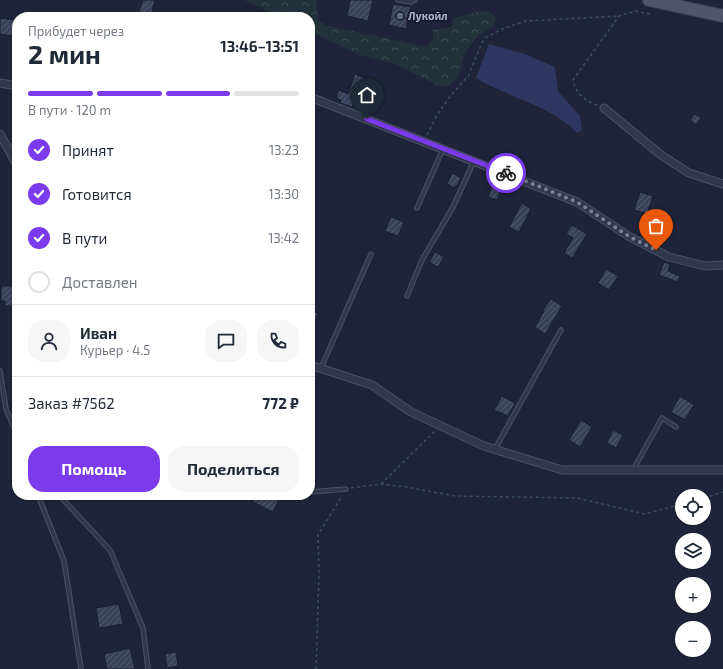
<!DOCTYPE html>
<html lang="ru">
<head>
<meta charset="utf-8">
<style>
	:root { --surface:#fff; --page:#f6f6f7; --text:#1f2937; --muted:#747a83; --line:#e0e1e3; --accent:#7c3aed }
	body { margin:0; font-family:"Exo 2",sans-serif; background:var(--page); color:var(--text); height:100vh; display:flex; flex-direction:column; font-size:15px; white-space:nowrap }
	* { box-sizing:border-box; margin:0 }
	p { font-size:13px; color:var(--muted) }
	.icon { flex:none; width:22px; height:22px; fill:none; stroke:currentColor; stroke-width:2; stroke-linecap:round; stroke-linejoin:round }
	.map { position:relative; flex:1; overflow:hidden }
	.sheet { position:absolute; left:12px; top:12px; width:303px; height:488px; display:flex; flex-direction:column; background:var(--surface); border-radius:16px; box-shadow:0 1px 3px #0004 }
	.sheet>* { flex:none }
	.controls { position:absolute; left:675px; top:489px; display:grid; gap:8px }
	.controls a { display:grid; place-items:center; width:36px; height:36px; border-radius:50%; background:var(--surface); box-shadow:0 1px 3px #0004; font-size:20px }
	.pin { position:absolute; display:grid; place-items:center; width:34px; height:34px; color:#fff; margin:-41px -17px; border-radius:50% 50% 50% 0; rotate:-45deg; box-shadow:0 0 4px #0007 }
	.pin .icon { rotate:45deg }
	.courier { position:absolute; display:grid; place-items:center; width:40px; height:40px; margin:-20px; border:3px solid #7c3aed; border-radius:50%; background:#fff; color:#222; box-shadow:0 1px 5px #0007 }
	.headline em { font-style:normal; font-weight:700 }
	.headline div { display:flex; flex-direction:column-reverse }
	.headline { display:flex; align-items:center; justify-content:space-between; height:68px; padding:0 16px }
	h1 { font-size:26px; font-weight:700; line-height:30px }
	.bar { display:grid; grid-template-columns:repeat(4,1fr); gap:6px 4px; align-content:center; height:48px; padding:0 16px }
	.bar i { height:5px; border-radius:3px; background:var(--line) }
	.bar .selected { background:var(--accent) }
	.bar p { grid-column:span 4 }
	.line { display:flex; align-items:center; gap:10px; padding:0 16px; border-top:1px solid var(--line) }
	.line div { flex:1 }
	.round { display:grid; place-items:center; flex:none; width:42px; height:42px; border-radius:16px; background:var(--page) }
	ol { padding:0 16px; list-style:none }
	li { display:flex; align-items:center; gap:12px; height:44px }
	li p { margin-inline-start:auto }
	li .icon { padding:4px; border-radius:50%; background:var(--accent); color:#fff; stroke-width:4 }
	li:last-child { color:var(--muted) }
	li i { width:22px; height:22px; border:2px solid var(--line); border-radius:50% }
	.cta { display:flex; gap:8px; margin-top:auto; padding:8px 16px }
	.cta a { flex:1; height:46px; border-radius:16px; background:var(--accent); color:#fff; font-size:16px; font-weight:700; line-height:46px; text-align:center }
	.cta a+a { background:var(--page); color:var(--text) }
	.map>svg:first-child { display:block }
	.forest { fill:url(#forest-crowns) }
	.water { fill:#2d375f }
	.building { fill:url(#building-hatch); stroke:#1a1e31 }
	.lines { fill:none; stroke-linecap:round; stroke-linejoin:round }
	.lane-casing { stroke:#4d5165; stroke-width:5.5 }
	.street-casing { stroke:#4d5165; stroke-width:9 }
	.primary-casing { stroke:#3c4054; stroke-width:14 }
	.path { stroke:#3b4e56; stroke-width:1.5; stroke-dasharray:3 3; stroke-linecap:butt }
	.lane { stroke:#32374b; stroke-width:3.5 }
	.street { stroke:#32374b; stroke-width:7 }
	.primary { stroke:#50556b; stroke-width:12 }
	.done { stroke:#7b8096; stroke-width:4; stroke-dasharray:0 7.2 }
	.route { stroke:#7c3aed; stroke-width:5 }
	.service-dot { fill:#5c6f8a; stroke:#181c2f; stroke-width:1.5 }
	.labels { text-anchor:middle; stroke-width:4; stroke-linejoin:round; paint-order:stroke }
	.poi-label { font-size:11px; font-weight:bold; fill:#adb1c7; stroke:#181c2f; text-anchor:start }
</style>
</head>
<body>
<div class="map">
<svg width="723" height="669" viewBox="0 0 723 669">
	<defs>
		<pattern id="forest-crowns" width="20" height="18" patternUnits="userSpaceOnUse"><rect width="20" height="18" fill="#21323b"/><path d="M2 6a3 3 0 1 1 6 0M12 15a3 3 0 1 1 6 0" fill="none" stroke="#3f4d56"/></pattern>
		<pattern id="building-hatch" width="6" height="6" patternUnits="userSpaceOnUse"><rect width="6" height="6" fill="#3a415b"/><path d="M-1 1l2-2M0 6l6-6M5 7l2-2" fill="none" stroke="#545a71"/></pattern>
	</defs>
	<rect width="100%" height="100%" fill="#1f243a"/>
	<polygon class="forest" points="244,0 316,0 318,19 324,25 427,47 433,39 433,30 451,27 454,18 481,11 490,12 496,18 493,26 478,36 468,49 463,56 460,73 450,85 441,87 395,64 360,55 310,31 310,17 280,17"/>
	<path class="water" d="M 489,44 L 525,54 L 555,67 L 558,91 L 580,116 L 582,130 L 577,133 C 550,105 509,98 476,78 Z"/>
	<g class="building">
		<polygon points="143,0 155,0 151,15 139,12"/>
		<polygon points="350,0 373,0 368,21 347,16"/>
		<polygon points="393,4 411,7 406,29 389,25"/>
		<polygon points="0,18 16,20 13,36 0,34"/>
		<polygon points="355,74 370,80 368,85 383,91 376,111 354,103 352,107 340,103 341,100 336,98 339,90 348,94"/>
		<polygon points="695,114 701,118 696,125 690,120"/>
		<polygon points="452,173 461,178 457,186 456,185 455,188 447,184"/>
		<polygon points="493,184 502,188 497,200 488,197"/>
		<polygon points="640,192 653,196 647,214 634,210"/>
		<polygon points="522,203 531,209 519,232 509,227"/>
		<polygon points="391,217 404,222 398,236 385,231"/>
		<polygon points="572,225 587,234 572,258 564,253 573,238 566,234"/>
		<polygon points="435,252 444,257 438,267 429,262"/>
		<polygon points="664,262 670,264 668,271 680,276 678,282 659,275"/>
		<polygon points="606,269 618,276 609,290 598,283"/>
		<polygon points="1,286 16,286 16,306 5,306 5,301 1,301"/>
		<polygon points="551,299 562,306 545,334 535,327 544,311 543,310"/>
		<polygon points="310,310 318,313 311,334 310,334"/>
		<polygon points="502,396 515,403 508,416 494,410"/>
		<polygon points="680,396 694,405 685,420 671,412"/>
		<polygon points="581,420 592,427 580,447 569,440"/>
		<polygon points="613,430 623,435 616,448 607,443"/>
		<polygon points="257,495 281,495 273,512 253,502"/>
		<polygon points="119,604 123,624 99,628 96,608"/>
		<polygon points="130,648 135,669 107,669 104,654"/>
		<polygon points="176,652 178,666 167,668 165,654"/>
	</g>
	<g class="lines">
		<g class="lane-casing">
			<g id="lane">
				<polyline points="398,0 411,2 415,0"/>
				<polyline points="417,208 443,149"/>
				<polyline points="407,296 422,260 453,207 474,161"/>
				<polyline points="321,368 371,254"/>
				<polyline points="0,371 6,409 17,435"/>
				<polyline points="495,449 561,330"/>
				<polyline points="633,470 662,418 676,427"/>
				<polyline points="310,492 346,489"/>
				<polyline points="38,495 64,561 81,669"/>
				<polyline points="59,495 110,550 143,628 148,669"/>
			</g>
		</g>
		<g class="street-casing">
			<g id="street">
				<polyline points="0,83 17,86"/>
				<polyline points="310,97 577,202 630,237 669,257 705,266 723,265"/>
				<polyline points="604,108 661,155 689,173 723,184"/>
				<polyline points="0,134 17,165"/>
				<polyline points="310,365 372,385 411,412 484,446 562,470 723,470"/>
			</g>
		</g>
		<g class="primary-casing">
			<polyline id="primary" points="649,0 723,16"/>
		</g>
		<g class="path">
			<path d="M 597,105 C 584,100 576,94 573,80 L 619,16 L 636,11 L 650,14"/>
			<polyline points="427,135 436,117 448,99 468,76 481,45 485,38 502,29 526,21 619,16"/>
			<polyline points="381,484 435,431"/>
			<polyline points="351,488 381,484 406,487 455,496 577,498 645,514 682,504"/>
			<polyline points="704,498 723,492"/>
			<polyline points="316,669 319,574 318,535 342,496"/>
		</g>
		<use href="#lane" class="lane"/>
		<use href="#street" class="street"/>
		<use href="#primary" class="primary"/>
	</g>
	<g class="lines">
		<polyline class="done" points="506,173 577,202 630,237 656,250"/>
		<polyline class="route" points="367,119 506,173"/>
	</g>
	<circle class="service-dot" cx="400" cy="16" r="4"/>
	<g class="labels">
		<g class="poi-label">
			<text x="408" y="20">Лукойл</text>
		</g>
	</g>
</svg>
<div class="controls">
<a><svg class="icon" aria-label="locate" viewBox="0 0 24 24"><circle cx="12" cy="12" r="6"/><path d="M12 2v4M12 18v4M2 12h4M18 12h4"/></svg></a>
<a><svg class="icon" aria-label="layers" viewBox="0 0 24 24"><path d="M12 4l9 5-9 5-9-5zM3 14l9 5 9-5"/></svg></a>
<a>+</a>
<a>−</a>
</div>
<div class="pin" style="left:656px;top:250px;background:#ea580c"><svg class="icon" aria-label="bag" viewBox="0 0 24 24"><path d="M5 8h14l-1 12H6zM9 8a3 3 0 0 1 6 0"/></svg></div>
<div class="pin" style="left:367px;top:119px;background:#1f2937"><svg class="icon" aria-label="home" viewBox="0 0 24 24"><path d="M3 11l9-7 9 7M6 9v11h12V9"/></svg></div>
<div class="courier" style="left:506px;top:173px"><svg class="icon" aria-label="bike" viewBox="0 0 24 24"><circle cx="6" cy="16" r="4"/><circle cx="18" cy="16" r="4"/><path d="M6 16l4-8h5l3 8M10 8l3 8H6M13 5h3"/></svg></div>
<section class="sheet">
<div class="headline"><div><h1>2 мин</h1><p>Прибудет через</p></div><em>13:46–13:51</em></div>
<div class="bar"><i class="selected"></i><i class="selected"></i><i class="selected"></i><i></i><p>В пути · 120 m</p></div>
<ol>
<li><svg class="icon" aria-label="check" viewBox="0 0 24 24"><path d="M5 12l5 5 9-10"/></svg>Принят<p>13:23</p></li>
<li><svg class="icon" aria-label="check" viewBox="0 0 24 24"><path d="M5 12l5 5 9-10"/></svg>Готовится<p>13:30</p></li>
<li><svg class="icon" aria-label="check" viewBox="0 0 24 24"><path d="M5 12l5 5 9-10"/></svg>В пути<p>13:42</p></li>
<li><i></i>Доставлен</li>
</ol>
<div class="line" style="height:72px"><a class="round"><svg class="icon" aria-label="person" viewBox="0 0 24 24"><circle cx="12" cy="8" r="4"/><path d="M4 21q1-7 8-7t8 7"/></svg></a><div><b>Иван</b><p>Курьер · 4.5</p></div><a class="round"><svg class="icon" aria-label="chat" viewBox="0 0 24 24"><path d="M4 5h16v11H9l-5 4z"/></svg></a><a class="round"><svg class="icon" aria-label="phone" viewBox="0 0 24 24"><path d="M5 4h4l2 5-3 2q2 4 5 5l2-3 5 2v4C11 20 4 13 5 4z"/></svg></a></div>
<div class="line" style="height:52px"><div>Заказ #7562</div><b>772 ₽</b></div>
<div class="cta"><a>Помощь</a><a>Поделиться</a></div>
</section>
</div>
</body>
</html>
